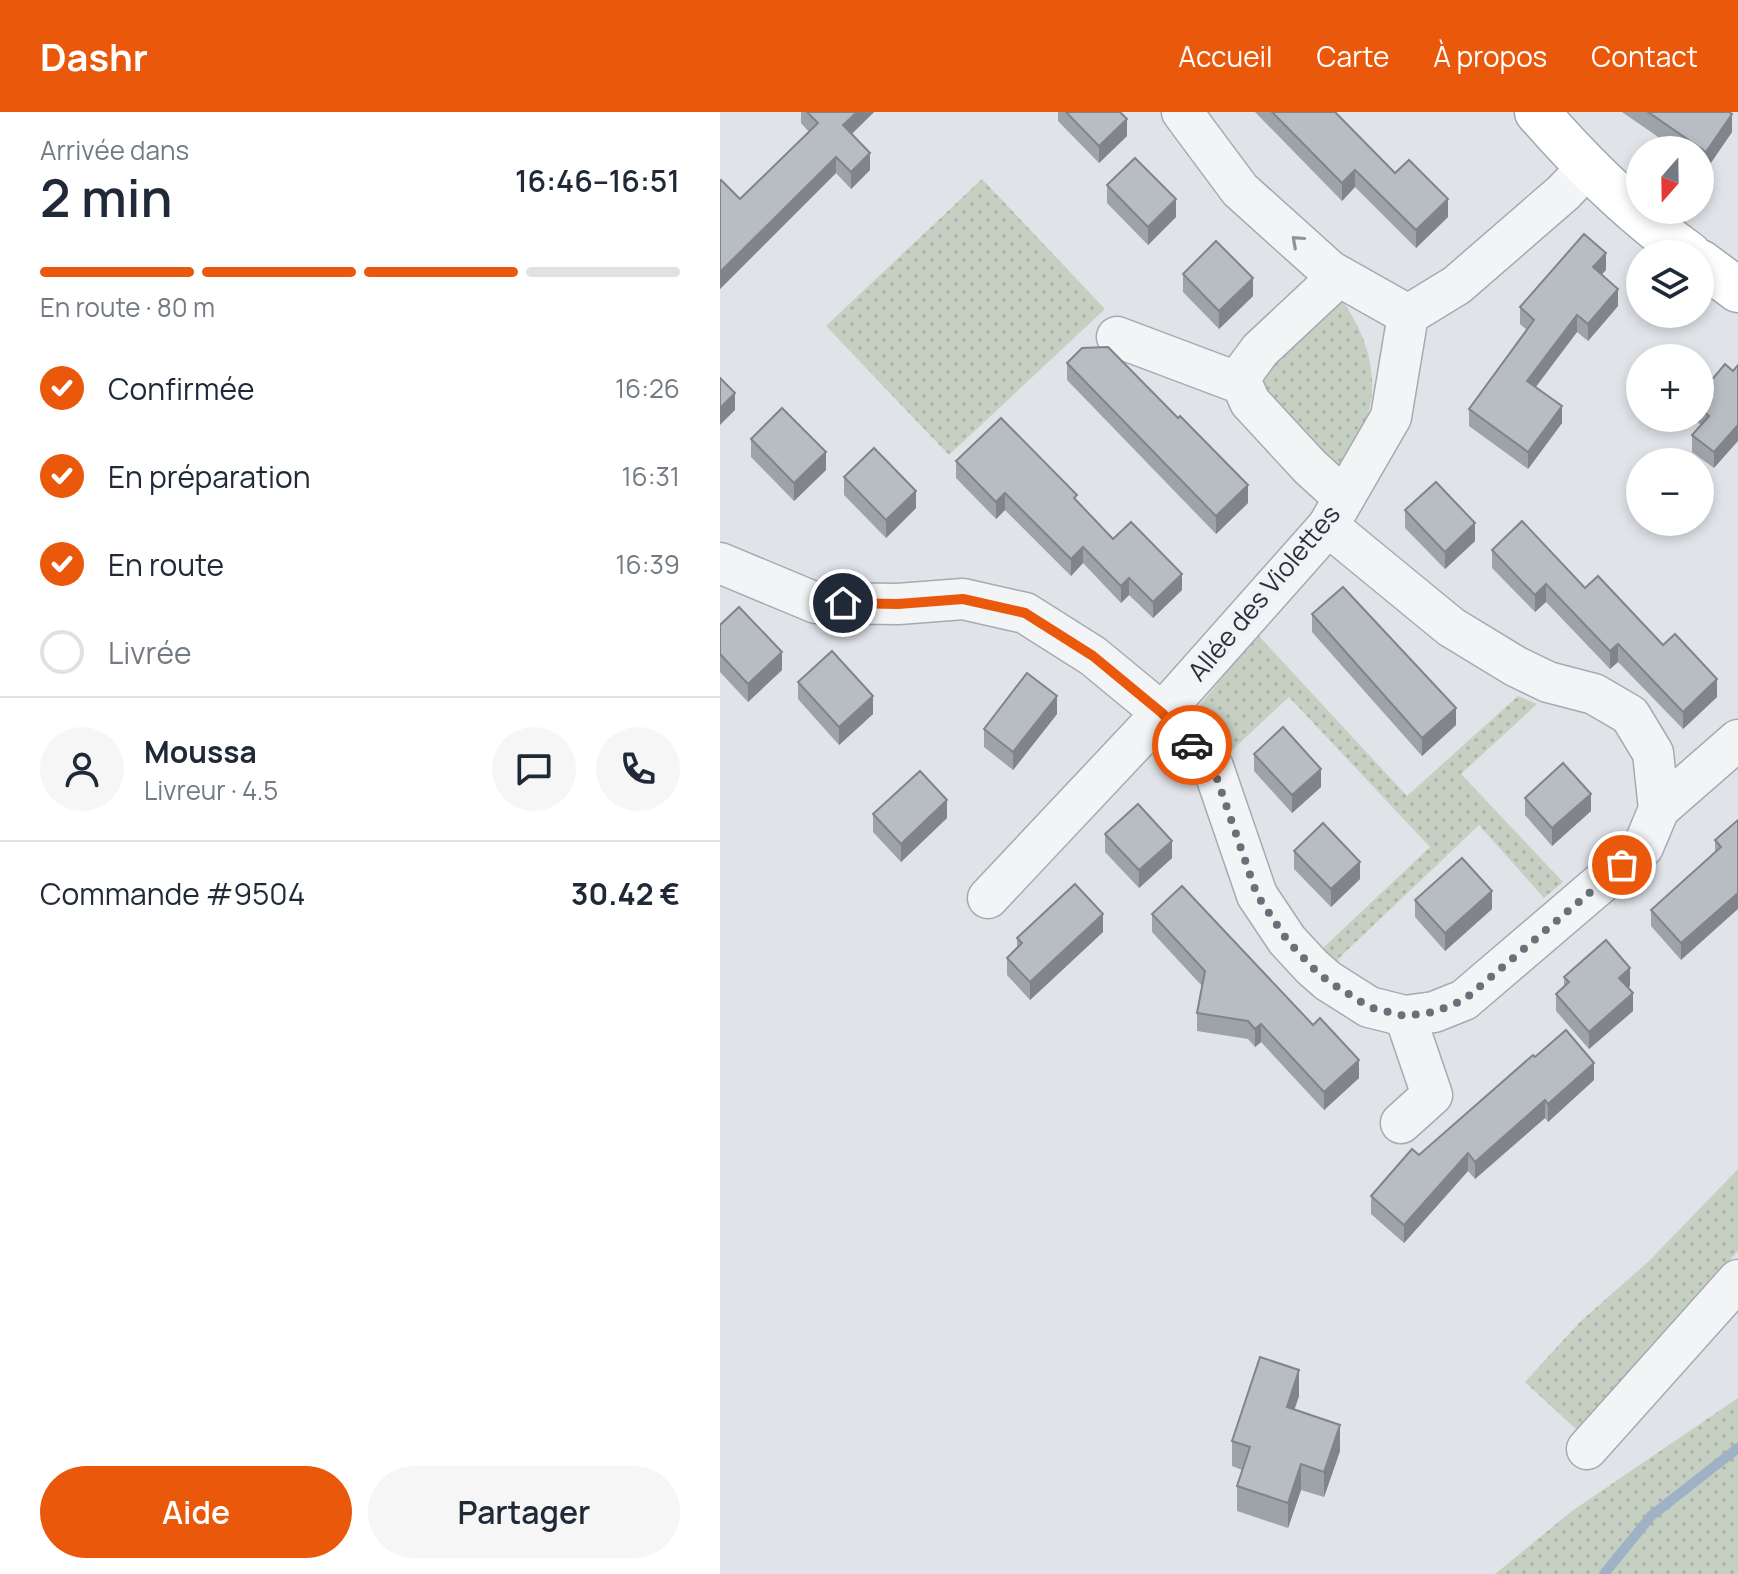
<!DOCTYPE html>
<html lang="fr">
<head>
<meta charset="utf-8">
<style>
	:root { --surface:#fff; --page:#f6f6f7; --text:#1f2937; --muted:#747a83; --line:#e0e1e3; --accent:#ea580c }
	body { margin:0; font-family:Manrope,sans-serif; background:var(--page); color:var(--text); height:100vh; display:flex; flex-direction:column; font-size:30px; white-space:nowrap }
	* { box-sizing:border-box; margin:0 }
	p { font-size:26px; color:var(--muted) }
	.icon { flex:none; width:44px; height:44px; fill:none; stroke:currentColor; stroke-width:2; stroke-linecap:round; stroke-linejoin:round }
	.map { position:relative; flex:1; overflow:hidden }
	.side { display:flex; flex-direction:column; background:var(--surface); width:720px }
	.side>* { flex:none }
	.needle { width:52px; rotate:200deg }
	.buttons { position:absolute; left:906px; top:24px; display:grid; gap:16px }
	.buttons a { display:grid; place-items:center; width:88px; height:88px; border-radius:50%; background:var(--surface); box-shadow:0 4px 12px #0003; font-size:40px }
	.pin { position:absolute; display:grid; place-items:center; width:68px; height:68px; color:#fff; margin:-34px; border:4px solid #fff; border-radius:50%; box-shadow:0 2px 8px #0007 }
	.courier { position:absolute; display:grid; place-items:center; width:80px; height:80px; margin:-40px; border:6px solid #ea580c; border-radius:50%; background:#fff; color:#222; box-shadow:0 2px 10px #0007 }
	.head em { font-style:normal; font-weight:600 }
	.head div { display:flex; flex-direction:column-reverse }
	.head { display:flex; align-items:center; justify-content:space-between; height:136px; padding:0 40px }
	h1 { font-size:52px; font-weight:600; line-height:60px }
	.bar { display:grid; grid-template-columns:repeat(4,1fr); gap:12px 8px; align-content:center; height:96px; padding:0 40px }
	.bar i { height:10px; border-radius:6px; background:var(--line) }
	.bar .current { background:var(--accent) }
	.bar p { grid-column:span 4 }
	.line { display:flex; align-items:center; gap:20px; padding:0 40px; border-top:2px solid var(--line) }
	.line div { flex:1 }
	.round { display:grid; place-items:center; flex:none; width:84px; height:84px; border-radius:42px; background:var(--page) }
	ol { padding:0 40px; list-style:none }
	li { display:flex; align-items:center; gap:24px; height:88px }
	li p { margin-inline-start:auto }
	li .icon { padding:8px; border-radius:50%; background:var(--accent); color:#fff; stroke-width:4 }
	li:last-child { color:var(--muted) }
	li i { width:44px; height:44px; border:4px solid var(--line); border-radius:50% }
	.button { display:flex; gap:16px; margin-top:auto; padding:16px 40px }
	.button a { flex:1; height:92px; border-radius:48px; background:var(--accent); color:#fff; font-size:32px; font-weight:600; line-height:92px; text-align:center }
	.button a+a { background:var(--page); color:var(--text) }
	header { display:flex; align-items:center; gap:48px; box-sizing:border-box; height:112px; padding:0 40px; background:var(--accent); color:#fff }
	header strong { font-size:38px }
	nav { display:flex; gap:44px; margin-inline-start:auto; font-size:28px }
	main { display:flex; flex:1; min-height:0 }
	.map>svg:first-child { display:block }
	.green { fill:url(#green-dots) }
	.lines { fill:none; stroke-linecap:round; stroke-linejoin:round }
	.stream { stroke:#9fb1c4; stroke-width:10 }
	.street-casing { stroke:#a6aab1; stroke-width:43 }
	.primary-casing { stroke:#a1a8b2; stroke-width:47 }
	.street { stroke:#f3f4f6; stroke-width:40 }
	.primary { stroke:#fff; stroke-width:44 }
	.wall { fill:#9ea3a9 }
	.shaded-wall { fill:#818489 }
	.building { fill:#b8bdc4; stroke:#818489; stroke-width:2 }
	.oneway { stroke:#8f939a }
	.done { stroke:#6a7079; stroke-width:8; stroke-dasharray:0 14.4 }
	.route { stroke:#ea580c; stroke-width:10 }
	.labels { text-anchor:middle; stroke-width:8; stroke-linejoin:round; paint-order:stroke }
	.street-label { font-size:26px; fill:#2b323d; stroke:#f0f2f5 }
</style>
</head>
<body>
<header>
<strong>Dashr</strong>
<nav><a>Accueil</a><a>Carte</a><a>À propos</a><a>Contact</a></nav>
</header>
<main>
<section class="side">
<div class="head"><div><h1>2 min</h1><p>Arrivée dans</p></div><em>16:46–16:51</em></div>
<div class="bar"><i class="current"></i><i class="current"></i><i class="current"></i><i></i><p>En route · 80 m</p></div>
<ol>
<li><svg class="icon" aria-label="check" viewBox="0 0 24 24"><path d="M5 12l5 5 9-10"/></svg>Confirmée<p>16:26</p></li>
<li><svg class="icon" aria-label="check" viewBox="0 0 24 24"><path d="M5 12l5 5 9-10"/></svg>En préparation<p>16:31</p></li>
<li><svg class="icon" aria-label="check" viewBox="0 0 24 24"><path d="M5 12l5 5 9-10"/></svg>En route<p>16:39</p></li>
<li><i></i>Livrée</li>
</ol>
<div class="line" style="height:144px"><a class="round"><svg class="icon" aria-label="person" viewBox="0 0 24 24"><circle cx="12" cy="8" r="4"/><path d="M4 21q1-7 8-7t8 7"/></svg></a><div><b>Moussa</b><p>Livreur · 4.5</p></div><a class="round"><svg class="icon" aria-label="chat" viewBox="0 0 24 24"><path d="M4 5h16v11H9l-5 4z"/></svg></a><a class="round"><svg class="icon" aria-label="phone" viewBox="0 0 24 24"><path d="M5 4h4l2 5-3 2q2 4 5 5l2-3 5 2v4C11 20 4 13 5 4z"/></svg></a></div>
<div class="line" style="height:104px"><div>Commande #9504</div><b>30.42 €</b></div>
<div class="button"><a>Aide</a><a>Partager</a></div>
</section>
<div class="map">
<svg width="1018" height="1462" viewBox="0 0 1018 1462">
	<defs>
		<pattern id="green-dots" width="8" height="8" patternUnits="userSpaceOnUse" patternTransform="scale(2)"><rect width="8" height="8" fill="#c6d0c2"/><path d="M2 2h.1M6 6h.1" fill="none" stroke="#aab3a8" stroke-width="1.8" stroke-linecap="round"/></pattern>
	</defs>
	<rect width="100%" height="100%" fill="#e0e3e8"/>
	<g class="green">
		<polygon points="262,67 385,197 229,343 106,214"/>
		<path d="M 619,185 C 648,221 663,272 643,316 C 636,329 628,342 621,355 L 612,356 L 535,269 Z"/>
		<polygon points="537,522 687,684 798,584 817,592 741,662 843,770 824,786 759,713 618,847 617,852 603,836 710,735 569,585 498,651 472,609 473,602"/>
		<polygon points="1018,1057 1018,1139 857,1318 805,1270 860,1210 929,1149"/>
		<polygon points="1018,1286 1018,1462 775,1462 852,1399"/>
	</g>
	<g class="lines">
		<polyline class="stream" points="884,1462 931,1404 1018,1336"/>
		<g class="street-casing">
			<g id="street">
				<polyline points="462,0 520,78 610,159 688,203"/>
				<polyline points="618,165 540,238 523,261 522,272 530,290 590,355 624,386"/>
				<polyline points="397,225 522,272"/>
				<polyline points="0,451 96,491 178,492 243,487 305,501 373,544 442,601 493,655 537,783 567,828 592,855 608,869 649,895 685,904 714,900 744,888 923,735 939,697 933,641 910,603 874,582 828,570 795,554 731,515 608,414"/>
				<polyline points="939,697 1018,628"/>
				<polyline points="268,786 442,601 608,414 671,305 688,203 737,173 843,81 869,54"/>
				<polyline points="681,1011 712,983 685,904"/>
				<polyline points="867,1337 1018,1168"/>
			</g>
		</g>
		<g class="primary-casing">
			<g id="primary">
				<path d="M 817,0 C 862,52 913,102 969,142"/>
				<polyline points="980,150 1018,178"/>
			</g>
		</g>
		<use href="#street" class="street"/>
		<use href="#primary" class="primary"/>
	</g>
	<g class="wall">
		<polygon points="81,0 154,0 132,22 150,58 131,77 116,61 0,177 0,69 20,87 89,20 81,11"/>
		<polygon points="338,0 400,0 407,24 379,51 338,9"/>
		<polygon points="535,0 604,0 728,105 696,136 635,75 622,89"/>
		<polygon points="902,0 1009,0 1012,20 986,58 980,54 980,38 957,38"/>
		<polygon points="387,73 456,105 428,133 387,91"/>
		<polygon points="886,158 882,162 898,194 868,229 857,220 816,275 842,311 808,357 749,314 749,297 807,218 800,212 800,195"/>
		<polygon points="463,162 533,184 499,217 463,180"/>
		<polygon points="347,251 528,391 496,422 347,268"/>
		<polygon points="1005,252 994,356 972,340 972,323 981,313 973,306 980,306 980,282"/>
		<polygon points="31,327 106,358 74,389 31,345"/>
		<polygon points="236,349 357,390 393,427 462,478 433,506 409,483 401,491 363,451 351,464 285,398 276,407 236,366"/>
		<polygon points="124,365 196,396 166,426 124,383"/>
		<polygon points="685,398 755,429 725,457 685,416"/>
		<polygon points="772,438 865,476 997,585 963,617 898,550 890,557 826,490 815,500 772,456"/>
		<polygon points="592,502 736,613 702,644 592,520"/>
		<polygon points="0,513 62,558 28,590 0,560"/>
		<polygon points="78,570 153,602 119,633 78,587"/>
		<polygon points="337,602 293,658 264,635 264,617"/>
		<polygon points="534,642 601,675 572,701 534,659"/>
		<polygon points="805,686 871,699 832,734 805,703"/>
		<polygon points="153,702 227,706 181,750 153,720"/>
		<polygon points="1018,708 961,848 931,814 931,798 995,740 995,728"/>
		<polygon points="385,722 452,746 419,776 385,740"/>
		<polygon points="574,739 640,767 611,795 574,757"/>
		<polygon points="695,788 772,797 725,839 695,805"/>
		<polygon points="432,802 639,966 604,998 541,930 535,935 528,927 477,919 477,901 482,874 432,820"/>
		<polygon points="383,820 310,888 287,863 287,846 297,835 297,826"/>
		<polygon points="844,865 910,874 908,876 913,899 869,937 836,899 836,882 844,875"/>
		<polygon points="815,945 874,968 828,1010 825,1006 755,1067 748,1059 684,1131 651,1102 651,1084"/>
		<polygon points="579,1284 574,1297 620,1339 604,1385 581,1378 568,1416 517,1399 517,1374 522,1358 512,1354 512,1329"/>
	</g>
	<g class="shaded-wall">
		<polygon points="137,0 154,0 123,30 123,13"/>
		<polygon points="1012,2 1012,20 986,58 986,40"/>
		<polygon points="407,7 407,24 379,51 379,34"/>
		<polygon points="150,41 150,58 131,77 131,60"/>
		<polygon points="116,45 116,61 0,177 0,160"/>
		<polygon points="635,58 635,75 622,89 622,71"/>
		<polygon points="456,87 456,105 428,133 428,115"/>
		<polygon points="728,87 728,105 696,136 696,118"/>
		<polygon points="886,141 886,158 873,172 873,155"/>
		<polygon points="533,166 533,184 499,217 499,199"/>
		<polygon points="898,177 898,194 868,229 868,212"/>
		<polygon points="857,203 857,220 807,286 807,269"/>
		<polygon points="15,281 15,298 0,313 0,296"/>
		<polygon points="842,294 842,311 808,357 808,340"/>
		<polygon points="1018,313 1018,329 994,356 994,340"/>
		<polygon points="106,340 106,358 74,389 74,371"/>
		<polygon points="528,373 528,391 496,422 496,404"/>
		<polygon points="196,379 196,396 166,426 166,408"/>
		<polygon points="285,381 285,398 276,407 276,390"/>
		<polygon points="755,411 755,429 725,457 725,440"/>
		<polygon points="363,435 363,451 351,464 351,447"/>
		<polygon points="462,462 462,478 433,506 433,490"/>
		<polygon points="409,466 409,483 401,491 401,474"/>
		<polygon points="826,472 826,490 815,500 815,483"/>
		<polygon points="898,532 898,550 890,557 890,539"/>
		<polygon points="62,540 62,558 28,590 28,572"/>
		<polygon points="997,567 997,585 963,617 963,600"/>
		<polygon points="153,584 153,602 119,633 119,615"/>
		<polygon points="337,584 337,602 293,658 293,640"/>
		<polygon points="736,596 736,613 702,644 702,626"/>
		<polygon points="601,657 601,675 572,701 572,683"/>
		<polygon points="871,682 871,699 832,734 832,716"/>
		<polygon points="227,688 227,706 181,750 181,732"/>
		<polygon points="452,729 452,746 419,776 419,758"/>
		<polygon points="640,750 640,767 611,795 611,777"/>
		<polygon points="772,779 772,797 725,839 725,821"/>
		<polygon points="1018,781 1018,797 961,848 961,831"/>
		<polygon points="383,802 383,820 310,888 310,870"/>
		<polygon points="910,856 910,874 899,883 899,866"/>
		<polygon points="913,881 913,899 869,937 869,920"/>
		<polygon points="541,912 541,930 535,935 535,917"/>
		<polygon points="639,948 639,966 604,998 604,980"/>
		<polygon points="874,951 874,968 828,1010 828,992"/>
		<polygon points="825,988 825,1006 755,1067 755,1050"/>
		<polygon points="748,1041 748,1059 684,1131 684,1113"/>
		<polygon points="579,1258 579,1284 567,1320 567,1295"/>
		<polygon points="620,1313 620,1339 604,1385 604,1360"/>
		<polygon points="581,1352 581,1378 568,1416 568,1391"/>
	</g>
	<g class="building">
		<polygon points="87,0 137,0 123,13 150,41 131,60 116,45 0,160 0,69 1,68 20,87 98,11"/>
		<polygon points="346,0 400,0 407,7 379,34"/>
		<polygon points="552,0 615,0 675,61 689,48 728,87 696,118 635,58 622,71"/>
		<polygon points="928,0 1009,0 1012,2 986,40"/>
		<polygon points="415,46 456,87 428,115 387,73"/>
		<polygon points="864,122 886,141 873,155 898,177 868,212 857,203 807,269 842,294 808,340 749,297 814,208 800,195"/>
		<polygon points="496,129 533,166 499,199 463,162"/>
		<polygon points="388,235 458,306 460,304 528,373 496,404 347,251 362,236"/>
		<polygon points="1005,252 1013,259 1018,253 1018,313 994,340 972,323 989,304 980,296 980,282"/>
		<polygon points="0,266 15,281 0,296"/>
		<polygon points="62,296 106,340 74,371 31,327"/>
		<polygon points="281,306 357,383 354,386 393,427 411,410 462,462 433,490 409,466 401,474 363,435 351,447 285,381 276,390 236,349"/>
		<polygon points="154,336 196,379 166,408 124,365"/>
		<polygon points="716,370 755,411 725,440 685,398"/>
		<polygon points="802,409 865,476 878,464 943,533 955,522 997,567 963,600 898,532 890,539 826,472 815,483 772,438"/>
		<polygon points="623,475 736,596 702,626 592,502"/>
		<polygon points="19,495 62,540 28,572 0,542 0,513"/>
		<polygon points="112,539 153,584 119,615 78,570"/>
		<polygon points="307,561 337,584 293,640 264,617"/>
		<polygon points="563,615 601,657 572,683 534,642"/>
		<polygon points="843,651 871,682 832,716 805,686"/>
		<polygon points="200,659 227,688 181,732 153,702"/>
		<polygon points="418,692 452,729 419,758 385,722"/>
		<polygon points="1018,708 1018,781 961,831 931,798 1001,735 995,728"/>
		<polygon points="603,711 640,750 611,777 574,739"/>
		<polygon points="742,746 772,779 725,821 695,788"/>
		<polygon points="355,772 383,802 310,870 287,846 302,831 297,826"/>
		<polygon points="462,774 593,913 600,906 639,948 604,980 541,912 535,917 528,909 477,901 485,859 432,802"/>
		<polygon points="886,828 910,856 899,866 913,881 869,920 836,882 849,870 844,865"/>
		<polygon points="846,918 874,951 828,992 825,988 755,1050 748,1041 684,1113 651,1084 692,1037 699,1043 813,943 815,945"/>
		<polygon points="540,1245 579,1258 567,1295 620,1313 604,1360 581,1352 568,1391 517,1374 530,1335 512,1329"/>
	</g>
	<defs><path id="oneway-chevron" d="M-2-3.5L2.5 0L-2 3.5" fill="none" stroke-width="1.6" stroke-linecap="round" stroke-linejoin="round" transform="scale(2)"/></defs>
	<use class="oneway" href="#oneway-chevron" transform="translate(577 129) rotate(-138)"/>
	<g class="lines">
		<polyline class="done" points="472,633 493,655 537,783 567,828 592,855 608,869 649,895 685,904 714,900 744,888 902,753"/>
		<polyline class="route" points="123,491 178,492 243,487 305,501 373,544 442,601 472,633"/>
	</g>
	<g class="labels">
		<g class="street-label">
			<text transform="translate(544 481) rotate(-50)" y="9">Allée des Violettes</text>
		</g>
	</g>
</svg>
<div class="buttons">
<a><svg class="needle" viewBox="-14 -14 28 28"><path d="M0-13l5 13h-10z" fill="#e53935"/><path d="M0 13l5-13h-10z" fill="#747a83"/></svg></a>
<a><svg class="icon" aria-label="layers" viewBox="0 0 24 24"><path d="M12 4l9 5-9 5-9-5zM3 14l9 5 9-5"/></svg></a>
<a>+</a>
<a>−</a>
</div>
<div class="pin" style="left:902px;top:753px;background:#ea580c"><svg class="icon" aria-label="bag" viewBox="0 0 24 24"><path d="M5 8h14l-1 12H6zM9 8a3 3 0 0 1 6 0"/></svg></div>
<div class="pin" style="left:123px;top:491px;background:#1f2937"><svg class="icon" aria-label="home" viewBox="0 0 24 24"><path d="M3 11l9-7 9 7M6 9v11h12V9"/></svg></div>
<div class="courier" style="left:472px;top:633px"><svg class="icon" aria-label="car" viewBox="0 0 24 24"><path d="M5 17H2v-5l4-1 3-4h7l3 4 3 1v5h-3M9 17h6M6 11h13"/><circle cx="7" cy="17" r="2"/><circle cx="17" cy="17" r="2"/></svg></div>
</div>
</main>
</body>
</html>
